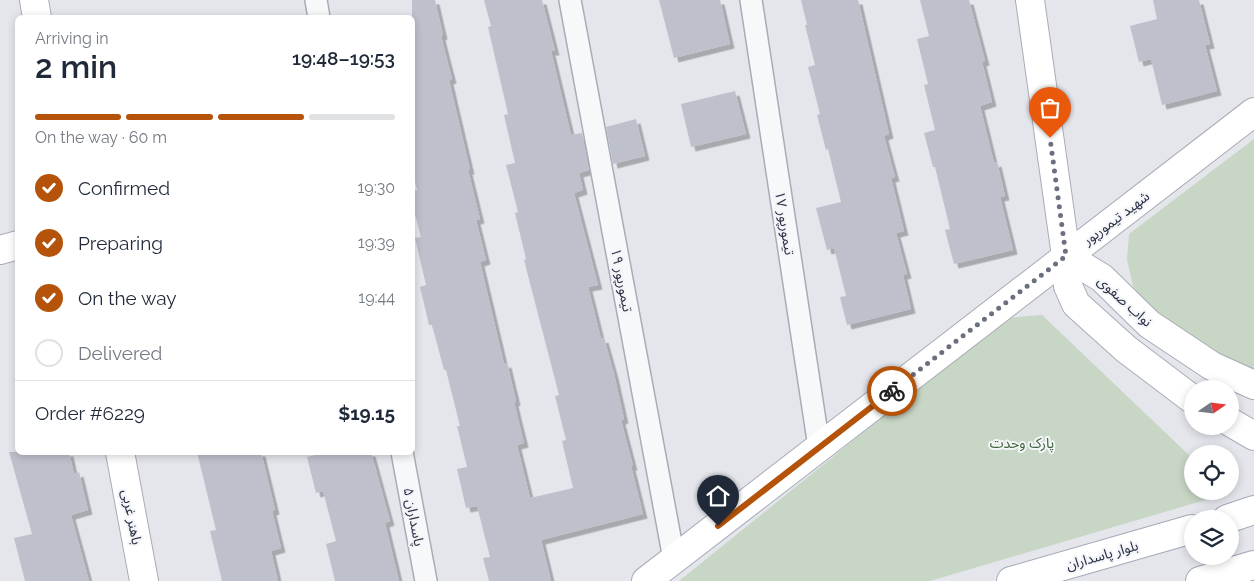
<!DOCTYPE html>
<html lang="en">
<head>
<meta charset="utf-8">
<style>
	:root { --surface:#fff; --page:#f2f2f3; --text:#1f2937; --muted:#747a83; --line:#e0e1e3; --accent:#b45309 }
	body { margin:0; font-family:Raleway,"Noto Sans Arabic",sans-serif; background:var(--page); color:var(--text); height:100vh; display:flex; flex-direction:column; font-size:19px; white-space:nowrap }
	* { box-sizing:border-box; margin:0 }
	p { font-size:16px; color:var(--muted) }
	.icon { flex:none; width:28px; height:28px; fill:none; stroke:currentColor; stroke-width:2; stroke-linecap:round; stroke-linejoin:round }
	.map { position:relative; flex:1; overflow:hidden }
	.panel { position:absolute; left:15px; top:15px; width:400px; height:440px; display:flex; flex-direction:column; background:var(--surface); border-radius:8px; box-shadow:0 2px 8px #0003 }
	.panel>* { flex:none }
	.needle { width:32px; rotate:76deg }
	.buttons { position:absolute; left:1184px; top:380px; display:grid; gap:10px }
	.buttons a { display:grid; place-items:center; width:55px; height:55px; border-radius:50%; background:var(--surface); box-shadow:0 2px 8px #0003; font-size:25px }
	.pin { position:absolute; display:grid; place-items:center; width:42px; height:42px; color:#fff; margin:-51px -21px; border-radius:50% 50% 50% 0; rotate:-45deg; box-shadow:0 0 5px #0007 }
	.pin .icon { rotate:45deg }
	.courier { position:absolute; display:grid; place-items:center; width:50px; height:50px; margin:-25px; border:4px solid #b45309; border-radius:50%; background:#fff; color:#222; box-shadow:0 1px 6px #0007 }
	.summary em { font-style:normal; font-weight:600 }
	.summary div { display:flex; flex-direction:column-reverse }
	.summary { display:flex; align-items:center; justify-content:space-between; height:85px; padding:0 20px }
	h1 { font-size:32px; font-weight:600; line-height:38px }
	.bar { display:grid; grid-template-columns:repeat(4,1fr); gap:8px 5px; align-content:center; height:60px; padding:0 20px }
	.bar i { height:6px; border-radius:4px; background:var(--line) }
	.bar .selected { background:var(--accent) }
	.bar p { grid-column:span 4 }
	.line { display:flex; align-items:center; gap:12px; padding:0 20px; border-top:1px solid var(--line) }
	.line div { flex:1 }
	ol { padding:0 20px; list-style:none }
	li { display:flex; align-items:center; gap:15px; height:55px }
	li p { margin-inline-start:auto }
	li .icon { padding:5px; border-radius:50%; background:var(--accent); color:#fff; stroke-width:4 }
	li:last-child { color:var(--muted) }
	li i { width:28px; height:28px; border:2px solid var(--line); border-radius:50% }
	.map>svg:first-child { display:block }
	.green { fill:#c7d6c5 }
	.building { fill:#bec1cc; filter:url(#shadow) }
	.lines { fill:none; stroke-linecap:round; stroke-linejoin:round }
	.street-casing { stroke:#a8acb7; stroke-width:24 }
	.secondary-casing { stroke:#a8acb7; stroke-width:30 }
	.primary-casing { stroke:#a3a8b8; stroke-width:30 }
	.street { stroke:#f7f8fa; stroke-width:21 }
	.secondary { stroke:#fff; stroke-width:28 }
	.primary { stroke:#fff; stroke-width:28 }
	.done { stroke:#6b707f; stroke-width:5; stroke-dasharray:0 9 }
	.route { stroke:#b45309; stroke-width:6 }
	.labels { text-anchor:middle; stroke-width:4; stroke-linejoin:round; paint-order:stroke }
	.street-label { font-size:14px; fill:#2a3145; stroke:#f4f5f9 }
	.park-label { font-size:14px; fill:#3a6237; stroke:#f4f5f9 }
</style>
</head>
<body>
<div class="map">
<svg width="1254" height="581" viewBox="0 0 1254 581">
	<defs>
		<filter id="shadow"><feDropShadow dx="4.5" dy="4.5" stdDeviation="0" flood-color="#0004"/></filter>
	</defs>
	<rect width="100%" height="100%" fill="#e4e6ec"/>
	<g class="green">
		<polygon points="1254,139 1254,373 1212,358 1149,308 1133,286 1127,260 1129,234"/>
		<polygon points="1042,315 1192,458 1192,491 1227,491 1229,493 930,581 679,581 1005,318"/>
	</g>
	<g class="building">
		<polygon points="412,0 435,0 443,35 441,36 452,79 449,80 470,170 468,170 480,219 476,220 486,260 480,262 504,364 507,363 516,401 514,402 524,443 517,445 530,498 573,488 562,441 566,440 555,396 559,395 524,260 526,259 515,213 518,212 506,165 515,163 504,115 508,114 488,27 491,26 484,0 542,0 555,51 551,51 571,135 582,133 589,170 579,173 583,190 574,193 598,285 588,287 601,339 604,338 614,374 624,419 621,420 633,466 631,466 643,514 541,540 551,581 489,581 483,558 490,557 477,506 466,508 457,469 467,467 457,426 460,426 446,370 444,370 432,325 429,325 420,287 426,285 415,238 421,237 412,203 412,191 417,190 412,170"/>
		<polygon points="659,0 720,0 730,44 674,58"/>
		<polygon points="801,0 858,0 889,134 884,136 895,177 891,178 904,231 896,233 907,274 903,275 911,309 847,325 840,297 846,296 834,248 827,250 816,208 841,202 828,149 826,150 817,115 820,114 808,67 815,65 805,25 807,25"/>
		<polygon points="920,0 969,0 985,61 982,62 992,102 980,106 994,163 997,162 1005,196 1000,197 1013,250 954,264 945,230 950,229 935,167 933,167 924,133 935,130 924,85 928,84 917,39 929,36"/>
		<polygon points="1153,0 1199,0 1210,44 1205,45 1217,91 1162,105 1151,59 1139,62 1130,26 1157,19"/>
		<polygon points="735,91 746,134 691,147 681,104"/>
		<polygon points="636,119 645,156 613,164 606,127"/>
		<polygon points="9,452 69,452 74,474 79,472 88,510 71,515 89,581 25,581 14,538 32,534"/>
		<polygon points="197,452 261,452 275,510 272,511 281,548 271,551 278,581 222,581 210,531 216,530"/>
		<polygon points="327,452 371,452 390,521 385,523 399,581 335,581 326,544 336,541 323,491 316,493 307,457"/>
	</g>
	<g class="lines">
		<g class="street-casing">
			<g id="street">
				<polyline points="316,0 319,18"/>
				<polyline points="570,0 674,559"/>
				<polyline points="751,0 819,447"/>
				<polyline points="402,452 426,581"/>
			</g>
		</g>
		<g class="secondary-casing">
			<g id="secondary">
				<polyline points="34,0 37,18"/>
				<polyline points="1030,0 1066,256 1068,286 1076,304 1126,349 1192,399"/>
				<polyline points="0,250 18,245"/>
				<polyline points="1066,256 1102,278 1149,324 1212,366 1254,385"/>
				<polyline points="1230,422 1254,436"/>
				<polyline points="120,452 144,581"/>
				<polyline points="646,581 1254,112"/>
			</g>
		</g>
		<g class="primary-casing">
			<g id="primary">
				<polyline points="1227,519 1254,510"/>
				<polyline points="1011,581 1192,529"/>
				<polyline points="1200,581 1254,565"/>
			</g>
		</g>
		<use href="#street" class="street"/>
		<use href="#secondary" class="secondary"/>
		<use href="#primary" class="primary"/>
	</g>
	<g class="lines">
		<polyline class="done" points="892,391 1066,256 1050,138"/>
		<polyline class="route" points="718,526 892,391"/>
	</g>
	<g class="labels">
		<g class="street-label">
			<text transform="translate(1116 218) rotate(-37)" y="5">شهید تیمورپور</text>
			<text transform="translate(785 223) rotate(81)" y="5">تیمورپور ۱۷</text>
			<text transform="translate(622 280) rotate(79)" y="5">تیمورپور ۱۹</text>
			<text transform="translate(1125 301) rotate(42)" y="5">نواب صفوی</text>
			<text transform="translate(132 517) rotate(79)" y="5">باهنر غربی</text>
			<text transform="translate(414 517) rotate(79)" y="5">پاسداران ۵</text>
			<text transform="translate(1102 555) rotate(-16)" y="5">بلوار پاسداران</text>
		</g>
		<g class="park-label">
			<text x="1022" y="448">پارک وحدت</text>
		</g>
	</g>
</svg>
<div class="buttons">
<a><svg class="needle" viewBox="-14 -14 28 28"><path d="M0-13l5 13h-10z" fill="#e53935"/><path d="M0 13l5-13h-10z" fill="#747a83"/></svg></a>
<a><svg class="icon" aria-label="locate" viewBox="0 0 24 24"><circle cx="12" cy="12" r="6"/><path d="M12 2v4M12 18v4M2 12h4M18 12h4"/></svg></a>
<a><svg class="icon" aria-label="layers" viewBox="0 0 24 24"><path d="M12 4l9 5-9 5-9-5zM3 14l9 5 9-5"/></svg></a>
</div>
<div class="pin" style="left:1050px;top:138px;background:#ea580c"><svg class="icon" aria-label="bag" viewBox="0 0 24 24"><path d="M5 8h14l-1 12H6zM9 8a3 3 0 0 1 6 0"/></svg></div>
<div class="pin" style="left:718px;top:526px;background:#1f2937"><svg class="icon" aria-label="home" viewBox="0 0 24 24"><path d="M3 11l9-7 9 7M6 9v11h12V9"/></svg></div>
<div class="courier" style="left:892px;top:391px"><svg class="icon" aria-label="bike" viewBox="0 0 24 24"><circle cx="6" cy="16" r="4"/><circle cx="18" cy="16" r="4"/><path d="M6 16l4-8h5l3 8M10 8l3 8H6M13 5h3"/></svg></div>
<section class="panel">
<div class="summary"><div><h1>2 min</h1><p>Arriving in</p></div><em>19:48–19:53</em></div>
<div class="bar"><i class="selected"></i><i class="selected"></i><i class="selected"></i><i></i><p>On the way · 60 m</p></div>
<ol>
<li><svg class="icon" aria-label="check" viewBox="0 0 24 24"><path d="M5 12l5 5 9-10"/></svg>Confirmed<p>19:30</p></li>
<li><svg class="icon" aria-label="check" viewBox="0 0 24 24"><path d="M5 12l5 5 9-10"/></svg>Preparing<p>19:39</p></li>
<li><svg class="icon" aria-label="check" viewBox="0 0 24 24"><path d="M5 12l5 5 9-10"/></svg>On the way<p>19:44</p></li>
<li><i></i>Delivered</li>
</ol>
<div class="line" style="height:65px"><div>Order #6229</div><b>$19.15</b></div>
</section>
</div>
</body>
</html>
